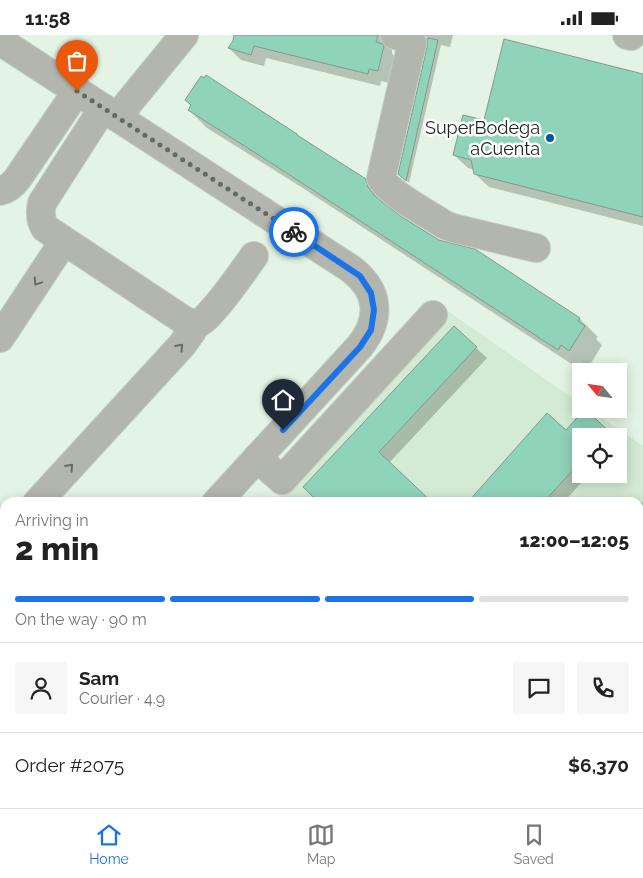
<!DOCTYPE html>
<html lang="en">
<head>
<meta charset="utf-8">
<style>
	:root { --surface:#fff; --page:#f6f6f6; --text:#222; --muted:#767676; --line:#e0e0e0; --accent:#1a73e8 }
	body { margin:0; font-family:Raleway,sans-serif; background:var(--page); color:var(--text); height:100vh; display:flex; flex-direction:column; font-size:19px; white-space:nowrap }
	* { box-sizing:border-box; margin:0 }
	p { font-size:16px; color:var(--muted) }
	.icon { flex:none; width:28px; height:28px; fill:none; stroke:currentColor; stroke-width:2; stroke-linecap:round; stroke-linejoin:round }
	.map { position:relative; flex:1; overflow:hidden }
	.sheet { position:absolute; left:0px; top:462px; width:644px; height:311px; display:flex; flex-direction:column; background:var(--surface); border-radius:15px 15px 0 0; box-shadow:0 2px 12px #0003 }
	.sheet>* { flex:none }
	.needle { width:32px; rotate:299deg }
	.tools { position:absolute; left:572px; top:328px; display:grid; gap:10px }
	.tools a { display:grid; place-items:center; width:55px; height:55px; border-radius:0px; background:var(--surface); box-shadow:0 2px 12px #0003; font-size:25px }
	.pin { position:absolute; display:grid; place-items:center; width:42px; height:42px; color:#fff; margin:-51px -21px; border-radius:50% 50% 50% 0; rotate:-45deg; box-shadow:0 0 5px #0007 }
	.pin .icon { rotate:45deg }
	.courier { position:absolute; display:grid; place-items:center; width:50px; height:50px; margin:-25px; border:4px solid #1a73e8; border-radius:50%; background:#fff; color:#222; box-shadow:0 1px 6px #0007 }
	.summary em { font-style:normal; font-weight:800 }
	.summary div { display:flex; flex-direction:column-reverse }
	.summary { display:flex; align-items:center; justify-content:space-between; height:85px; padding:0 15px }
	h1 { font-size:32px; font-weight:800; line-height:38px }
	.bar { display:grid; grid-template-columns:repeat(4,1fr); gap:8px 5px; align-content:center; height:60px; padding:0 15px }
	.bar i { height:6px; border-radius:4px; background:var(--line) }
	.bar .selected { background:var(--accent) }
	.bar p { grid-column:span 4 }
	.line { display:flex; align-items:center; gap:12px; padding:0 15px; border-top:1px solid var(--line) }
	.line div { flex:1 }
	.round { display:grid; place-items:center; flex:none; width:52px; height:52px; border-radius:0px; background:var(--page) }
	.status { display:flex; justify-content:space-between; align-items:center; height:35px; padding:0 25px; background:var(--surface); direction:ltr }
	.status svg { height:14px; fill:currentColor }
	.dock { display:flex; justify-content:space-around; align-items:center; height:70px; border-top:1px solid var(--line); background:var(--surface); font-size:14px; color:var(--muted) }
	.dock a { display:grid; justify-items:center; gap:2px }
	.dock .selected { color:var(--accent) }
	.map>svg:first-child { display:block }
	.built { fill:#d3ead4; fill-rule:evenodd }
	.green { fill:#d1cb93 }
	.shadow { fill:#0003 }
	.building { fill:#8fd3b8; stroke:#839990 }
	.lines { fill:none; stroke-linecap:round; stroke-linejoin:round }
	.minor-casing { stroke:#bfcec0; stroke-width:30 }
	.major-casing { stroke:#bfcec0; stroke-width:30 }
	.minor { stroke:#b2b6ad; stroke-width:28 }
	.major { stroke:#808676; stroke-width:28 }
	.oneway { stroke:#676c64 }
	.done { stroke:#626c62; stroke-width:5; stroke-dasharray:0 9 }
	.route { stroke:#1a73e8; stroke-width:6 }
	.poi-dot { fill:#0255a3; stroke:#fff; stroke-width:2 }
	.labels { text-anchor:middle; stroke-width:5; stroke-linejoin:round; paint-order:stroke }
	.poi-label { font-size:18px; fill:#1c221c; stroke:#fff; text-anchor:end }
</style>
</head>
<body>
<div class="status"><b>11:58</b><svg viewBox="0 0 49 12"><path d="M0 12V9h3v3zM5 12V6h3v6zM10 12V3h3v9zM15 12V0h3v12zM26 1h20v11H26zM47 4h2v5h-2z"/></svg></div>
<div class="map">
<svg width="643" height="773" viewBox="0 0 643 773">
	<rect width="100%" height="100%" fill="#e3f4e4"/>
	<path class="built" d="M 432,265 L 581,369 L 581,374 L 589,374 L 643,411 L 643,637 L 639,647 L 639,468 L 286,467 L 262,447 ZM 581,401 L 619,401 L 619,439 L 581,439 Z"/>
	<polygon class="green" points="0,541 5,546 5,638 0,643"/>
	<g class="shadow">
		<polygon points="240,0 398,0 392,10 392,18 396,24 390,48 381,46 380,51 266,23 264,31 241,25 229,13"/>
		<polygon points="422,0 453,0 450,12 441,10 409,148 403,142 428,12 428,3"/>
		<polygon points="643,40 643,191 489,152 475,139 474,135 468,133 454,120"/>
		<polygon points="189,75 297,100 301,104 365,145 383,164 387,172 439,206 475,216 580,284 598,302 596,304 602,310 588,333 579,327 576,332 298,150 207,93"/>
		<polygon points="476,313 487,323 389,428 320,468"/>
		<polygon points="585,376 612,401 581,401 581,439 589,439 563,468 468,468 566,397"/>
		<polygon points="642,467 643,468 643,533 639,538 639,470"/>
		<polygon points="5,581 5,606 3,605 0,609 0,586 1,587"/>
		<polygon points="639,587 643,591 643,603 639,607"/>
	</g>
	<g class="building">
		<polygon points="234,0 378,0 376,7 383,9 384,11 378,36 369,34 368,39 254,11 251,20 228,13 233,6"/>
		<polygon points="427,3 438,5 406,146 398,139 427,12"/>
		<polygon points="504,4 643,39 643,182 474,139 471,125 453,120 463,80 484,85"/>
		<polygon points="206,40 297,99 297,100 366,144 368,152 374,160 382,167 402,182 439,205 475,214 580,283 578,286 585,291 569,316 561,310 558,315 279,133 188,75 191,70 185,65 201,41 204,43"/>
		<polygon points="454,291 477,312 379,417 433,468 319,468 303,452"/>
		<polygon points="585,374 614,401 581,401 581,426 543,468 467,468 547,378 566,395"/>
	</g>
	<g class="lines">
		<g class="minor-casing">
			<g id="minor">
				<path d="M 395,0 L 403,2 L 412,8 L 381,143 C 387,157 431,181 445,190 L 453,193 L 536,213"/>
				<polyline points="627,0 631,1 632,0"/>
				<path d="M 0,6 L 351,234 C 380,256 381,284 360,311 L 216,468"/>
				<path d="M 103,73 L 42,168 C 40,177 40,185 45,193 L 185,286 C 190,288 195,289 200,287 C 206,284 210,278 214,274 C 229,257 241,239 254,221"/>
				<polyline points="117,82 184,0"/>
				<path d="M 0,156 C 8,154 13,150 18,143 L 77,56"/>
				<polyline points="0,303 64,206"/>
				<polyline points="257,423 282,445 433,280"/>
				<polyline points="37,468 182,310 192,296 196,288"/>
				<polyline points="0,508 5,503"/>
				<polyline points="0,701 5,696"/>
				<polyline points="152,769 156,773"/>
				<polyline points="334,769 339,773"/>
				<polyline points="505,769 510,773"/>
				<polyline points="58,773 62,769"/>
			</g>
		</g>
		<g class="major-casing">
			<g id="major">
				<polyline points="639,714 643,704"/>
				<polyline points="605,773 608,769"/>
				<polyline points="636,773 643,762"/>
			</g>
		</g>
		<use href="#minor" class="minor"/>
		<use href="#major" class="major"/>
	</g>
	<defs><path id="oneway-chevron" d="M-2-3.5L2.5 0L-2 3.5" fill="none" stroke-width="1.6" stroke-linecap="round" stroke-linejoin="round" transform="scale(1.25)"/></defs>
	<g class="oneway">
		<use href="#oneway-chevron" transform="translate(37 247) rotate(124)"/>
		<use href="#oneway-chevron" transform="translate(180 312) rotate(-48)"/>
		<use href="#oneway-chevron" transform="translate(70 432) rotate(-48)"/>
	</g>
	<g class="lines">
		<polyline class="done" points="77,56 294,197"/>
		<polyline class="route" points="283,395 360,312 371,295 374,275 371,258 360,241 294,197"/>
	</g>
	<circle class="poi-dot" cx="550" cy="103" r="5"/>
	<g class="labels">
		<g class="poi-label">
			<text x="540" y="99">SuperBodega<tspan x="540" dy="21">aCuenta</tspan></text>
		</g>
	</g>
</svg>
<div class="tools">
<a><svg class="needle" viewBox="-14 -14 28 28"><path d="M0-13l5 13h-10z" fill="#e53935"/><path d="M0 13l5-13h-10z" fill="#767676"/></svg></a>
<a><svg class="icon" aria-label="locate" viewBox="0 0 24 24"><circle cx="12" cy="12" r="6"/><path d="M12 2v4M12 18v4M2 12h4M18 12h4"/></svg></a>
</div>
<div class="pin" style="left:77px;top:56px;background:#ea580c"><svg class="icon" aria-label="bag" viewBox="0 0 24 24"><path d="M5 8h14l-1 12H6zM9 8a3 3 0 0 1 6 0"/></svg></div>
<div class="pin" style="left:283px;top:395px;background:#1f2937"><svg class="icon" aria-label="home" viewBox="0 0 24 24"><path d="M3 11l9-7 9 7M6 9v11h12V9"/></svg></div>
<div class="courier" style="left:294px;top:197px"><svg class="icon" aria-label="bike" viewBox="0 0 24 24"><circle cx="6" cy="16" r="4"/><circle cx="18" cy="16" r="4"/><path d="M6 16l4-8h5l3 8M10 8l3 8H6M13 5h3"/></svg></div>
<section class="sheet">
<div class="summary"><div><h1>2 min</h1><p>Arriving in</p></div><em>12:00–12:05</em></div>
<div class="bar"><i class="selected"></i><i class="selected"></i><i class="selected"></i><i></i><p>On the way · 90 m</p></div>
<div class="line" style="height:90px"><a class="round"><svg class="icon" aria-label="person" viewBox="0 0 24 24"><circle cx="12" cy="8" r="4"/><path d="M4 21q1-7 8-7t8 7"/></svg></a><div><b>Sam</b><p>Courier · 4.9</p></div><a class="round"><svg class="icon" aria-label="chat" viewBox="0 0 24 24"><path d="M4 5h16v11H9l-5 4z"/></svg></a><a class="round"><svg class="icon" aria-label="phone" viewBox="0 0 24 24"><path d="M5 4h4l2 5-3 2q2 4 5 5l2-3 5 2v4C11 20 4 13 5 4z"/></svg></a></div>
<div class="line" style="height:65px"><div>Order #2075</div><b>$6,370</b></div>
</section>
</div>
<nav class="dock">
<a class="selected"><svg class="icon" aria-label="home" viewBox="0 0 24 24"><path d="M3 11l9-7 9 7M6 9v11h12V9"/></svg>Home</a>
<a><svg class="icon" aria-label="map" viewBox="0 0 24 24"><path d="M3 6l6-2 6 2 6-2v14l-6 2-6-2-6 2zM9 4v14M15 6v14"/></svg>Map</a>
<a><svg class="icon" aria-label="saved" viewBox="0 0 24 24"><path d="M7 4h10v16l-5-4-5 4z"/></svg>Saved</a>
</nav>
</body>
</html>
